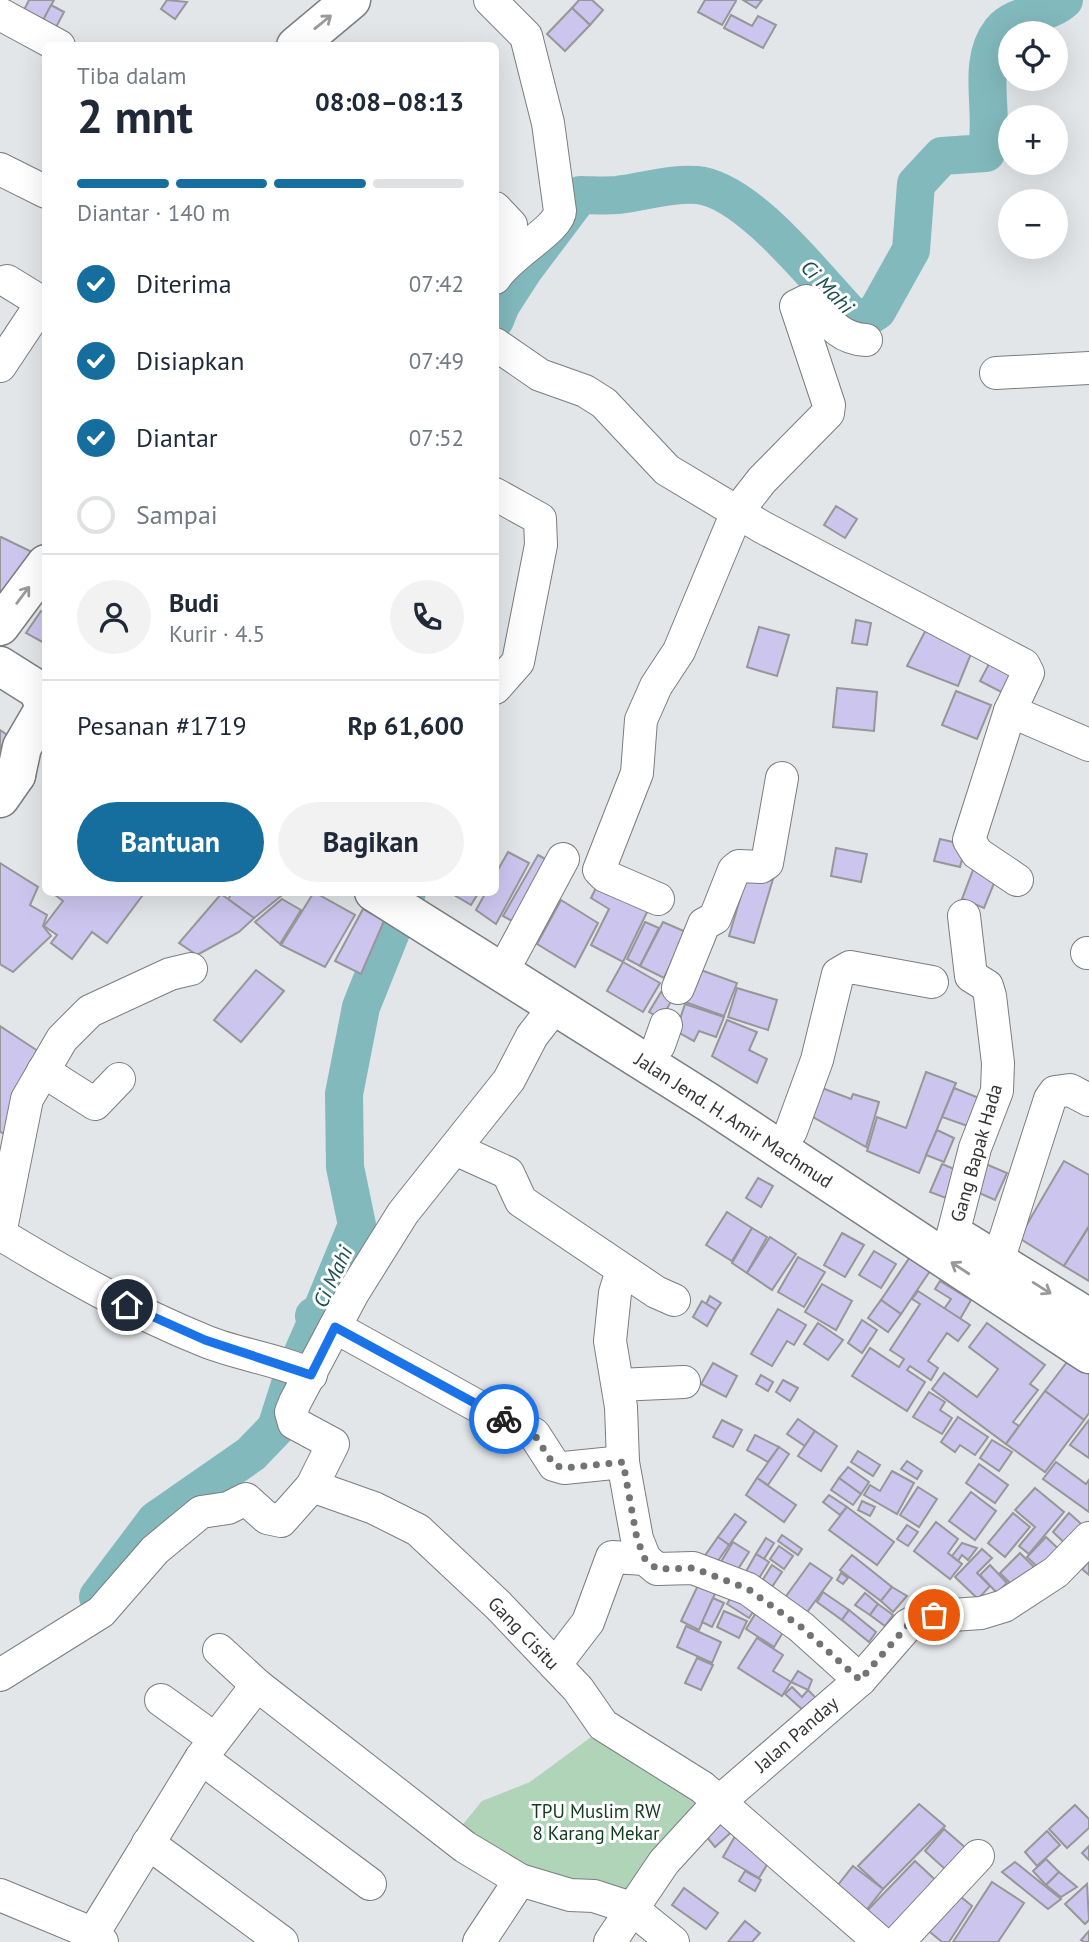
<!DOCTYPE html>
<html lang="id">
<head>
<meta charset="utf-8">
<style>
	:root { --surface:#fff; --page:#f2f2f3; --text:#1f2937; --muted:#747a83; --line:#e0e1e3; --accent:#166e9e }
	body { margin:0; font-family:"PT Sans",sans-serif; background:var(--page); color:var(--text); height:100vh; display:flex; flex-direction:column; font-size:26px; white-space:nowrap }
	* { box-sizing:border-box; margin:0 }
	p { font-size:23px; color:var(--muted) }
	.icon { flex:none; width:38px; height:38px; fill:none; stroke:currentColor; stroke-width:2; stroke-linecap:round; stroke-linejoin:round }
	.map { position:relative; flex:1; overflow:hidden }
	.details { position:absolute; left:42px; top:42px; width:457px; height:854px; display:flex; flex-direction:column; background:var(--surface); border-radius:10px; box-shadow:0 7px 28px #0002 }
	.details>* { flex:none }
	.buttons { position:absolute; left:998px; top:21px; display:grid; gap:14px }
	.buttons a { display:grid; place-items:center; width:70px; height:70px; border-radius:50%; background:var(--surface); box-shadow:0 7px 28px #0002; font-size:35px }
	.pin { position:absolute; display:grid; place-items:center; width:60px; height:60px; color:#fff; margin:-30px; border:4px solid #fff; border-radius:50%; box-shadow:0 2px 7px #0007 }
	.courier { position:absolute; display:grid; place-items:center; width:70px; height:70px; margin:-35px; border:5px solid #1a73e8; border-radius:50%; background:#fff; color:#222; box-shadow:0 2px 9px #0007 }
	.head em { font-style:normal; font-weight:800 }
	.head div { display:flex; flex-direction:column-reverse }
	.head { display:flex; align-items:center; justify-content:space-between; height:119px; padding:0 35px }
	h1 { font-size:46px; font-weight:800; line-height:52px }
	.bar { display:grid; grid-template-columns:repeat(4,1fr); gap:10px 7px; align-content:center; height:84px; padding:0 35px }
	.bar i { height:9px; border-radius:5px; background:var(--line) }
	.bar .active { background:var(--accent) }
	.bar p { grid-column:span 4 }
	.line { display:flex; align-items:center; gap:18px; padding:0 35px; border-top:2px solid var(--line) }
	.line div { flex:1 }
	.round { display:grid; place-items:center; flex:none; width:74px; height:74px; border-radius:37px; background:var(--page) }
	ol { padding:0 35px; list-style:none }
	li { display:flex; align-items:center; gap:21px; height:77px }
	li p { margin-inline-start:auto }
	li .icon { padding:7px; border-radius:50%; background:var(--accent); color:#fff; stroke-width:4 }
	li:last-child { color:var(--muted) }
	li i { width:38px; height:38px; border:4px solid var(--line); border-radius:50% }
	.button { display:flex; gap:14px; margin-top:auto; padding:14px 35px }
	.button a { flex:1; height:80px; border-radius:42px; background:var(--accent); color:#fff; font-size:28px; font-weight:800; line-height:80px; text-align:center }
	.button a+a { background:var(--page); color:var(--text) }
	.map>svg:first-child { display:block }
	.green { fill:#afd4b8 }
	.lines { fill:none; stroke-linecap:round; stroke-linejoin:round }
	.river { stroke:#82b9bc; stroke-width:38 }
	.building { fill:#ccc5ee; stroke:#979699; stroke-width:2 }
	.minor-casing { stroke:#7b7d7f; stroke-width:34 }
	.major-casing { stroke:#7b7d7f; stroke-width:41 }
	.highway-casing { stroke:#7b7d7f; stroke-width:41 }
	.minor { stroke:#fff; stroke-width:32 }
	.major { stroke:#fff; stroke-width:38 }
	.highway { stroke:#fff; stroke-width:38 }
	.oneway { stroke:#9a9a9a }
	.done { stroke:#717374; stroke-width:7; stroke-dasharray:0 12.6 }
	.route { stroke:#1a73e8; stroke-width:9 }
	.labels { text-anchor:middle; stroke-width:6; stroke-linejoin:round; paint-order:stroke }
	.street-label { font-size:19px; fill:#343536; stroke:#fff }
	.park-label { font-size:19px; fill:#0f3b1f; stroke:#fff }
	.water-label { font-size:21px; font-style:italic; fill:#1c4e50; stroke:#fff }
</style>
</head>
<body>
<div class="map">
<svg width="1089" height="1942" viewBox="0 0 1089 1942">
	<rect width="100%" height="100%" fill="#e3e6e8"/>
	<polygon class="green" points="602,1729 712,1800 628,1903 571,1891 459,1829 482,1801 530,1782"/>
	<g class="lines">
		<g class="river">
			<path d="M 495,320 L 501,305 L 525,268 L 580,195 C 592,195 605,196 617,195 C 644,192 670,183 697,185 C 749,190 816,279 853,317 L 866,318 L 877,311 L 911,250 L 916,184 L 942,156 L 986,153 C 996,114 975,64 1001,31 C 1017,12 1047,16 1064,0"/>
			<polyline points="98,1597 156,1520 251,1454 276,1428 293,1375 316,1323 314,1316 321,1312 357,1225 345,1167 344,1094 361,1007 407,892"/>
		</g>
	</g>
	<g class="building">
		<polygon points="29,0 54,0 39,28 20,18"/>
		<polygon points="167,0 187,2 175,19 161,9"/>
		<polygon points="579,0 592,0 603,10 590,25 572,8"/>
		<polygon points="705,0 735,0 736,1 722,25 698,12"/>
		<polygon points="743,0 762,0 756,8"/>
		<polygon points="51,5 64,12 52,35 39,28"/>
		<polygon points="572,8 590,25 565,51 547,34"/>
		<polygon points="731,15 752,26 758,16 776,25 763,48 724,28"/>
		<polygon points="836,506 857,519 845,538 824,525"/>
		<polygon points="1,537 32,552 0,607 0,538"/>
		<polygon points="41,611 46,614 46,644 26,633"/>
		<polygon points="856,620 871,623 867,645 852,643"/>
		<polygon points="929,624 975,644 958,686 907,666"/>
		<polygon points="759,627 789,635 777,676 747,667"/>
		<polygon points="990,662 1019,677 1009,696 980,681"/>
		<polygon points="837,688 877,692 874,731 833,727"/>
		<polygon points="956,691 991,705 977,739 942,725"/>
		<polygon points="0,730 9,736 0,749"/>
		<polygon points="940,839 966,845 960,867 934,861"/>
		<polygon points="836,848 867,854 861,882 831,876"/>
		<polygon points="508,852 529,863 496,924 476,910 486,892 495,892 495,875"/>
		<polygon points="538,855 558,866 523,927 503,916"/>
		<polygon points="976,862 999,871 984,908 962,899"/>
		<polygon points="0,863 38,887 30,905 47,915 43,926 51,936 13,972 0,964"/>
		<polygon points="748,872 773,879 754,943 729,936"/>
		<polygon points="598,884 649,908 623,962 591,945 609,909 591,898"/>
		<polygon points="51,892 145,892 107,943 92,932 72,959 51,943 57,935 44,926 63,901"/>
		<polygon points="233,892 276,892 281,896 254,918 228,899"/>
		<polygon points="314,892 355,915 325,967 281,945"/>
		<polygon points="449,892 479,892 471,905"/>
		<polygon points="221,894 254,918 239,932 197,955 179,943"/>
		<polygon points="282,899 301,910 280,944 255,922"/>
		<polygon points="561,900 598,923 575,967 537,944"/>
		<polygon points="363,909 384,921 361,974 335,961"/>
		<polygon points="645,922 659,928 640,966 627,959"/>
		<polygon points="663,922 686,932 664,978 640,966"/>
		<polygon points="623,962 660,983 643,1012 607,991"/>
		<polygon points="698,969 737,983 724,1016 685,1002"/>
		<polygon points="256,970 284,991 241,1042 214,1020"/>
		<polygon points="737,988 777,1000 768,1030 728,1017"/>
		<polygon points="661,992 673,998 661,1019 649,1012"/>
		<polygon points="685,1004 724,1017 716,1037 699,1031 694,1041 676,1031"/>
		<polygon points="727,1020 757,1032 749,1050 767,1059 757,1083 712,1056"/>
		<polygon points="0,1026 41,1053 5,1134 0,1132"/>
		<polygon points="926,1072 956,1083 919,1173 867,1151 877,1117 906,1128"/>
		<polygon points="822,1088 851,1099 853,1094 879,1102 866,1147 813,1117"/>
		<polygon points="954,1088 989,1102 976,1129 942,1117"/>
		<polygon points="937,1130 954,1138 944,1162 926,1155"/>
		<polygon points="1064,1161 1089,1175 1089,1226 1064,1266 1019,1238"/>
		<polygon points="981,1162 1007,1173 995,1200 970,1189"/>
		<polygon points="942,1164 964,1173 954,1201 930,1192"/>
		<polygon points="758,1178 773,1186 761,1207 746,1198"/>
		<polygon points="727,1212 752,1228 732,1261 706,1245"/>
		<polygon points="1089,1227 1089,1281 1064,1266"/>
		<polygon points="752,1228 767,1237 747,1273 732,1263"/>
		<polygon points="842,1233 864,1245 845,1277 824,1265"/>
		<polygon points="770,1237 796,1254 772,1290 747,1273"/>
		<polygon points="874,1251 896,1264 881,1288 859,1275"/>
		<polygon points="798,1257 825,1272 804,1307 778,1292"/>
		<polygon points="910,1257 930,1271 901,1314 881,1300"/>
		<polygon points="940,1281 971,1300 960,1319 944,1309 951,1299 935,1289"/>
		<polygon points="822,1284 852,1301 836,1330 805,1312"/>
		<polygon points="918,1291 970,1325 958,1341 947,1333 928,1361 938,1368 931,1380 910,1366 907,1370 925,1382 907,1411 852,1376 870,1348 899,1367 904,1359 890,1350 920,1304 912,1299"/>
		<polygon points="710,1296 721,1303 716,1310 706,1304"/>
		<polygon points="881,1300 901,1314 888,1332 868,1318"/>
		<polygon points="702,1301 716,1310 707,1326 693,1317"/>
		<polygon points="778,1309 806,1325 794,1345 787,1341 772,1366 751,1354"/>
		<polygon points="862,1320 877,1330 862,1353 848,1343"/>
		<polygon points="818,1323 843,1340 828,1360 804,1344"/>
		<polygon points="987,1323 1045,1365 1030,1384 1038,1390 1013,1422 1019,1426 1006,1444 932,1389 944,1373 977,1397 998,1369 969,1347"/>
		<polygon points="1070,1358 1089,1371 1089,1413 1084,1420 1045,1391"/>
		<polygon points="713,1363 737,1376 726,1397 701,1384"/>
		<polygon points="761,1375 773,1382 768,1391 756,1384"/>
		<polygon points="783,1380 798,1388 790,1401 776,1392"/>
		<polygon points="1045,1391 1084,1420 1045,1472 1006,1444"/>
		<polygon points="929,1392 945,1402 940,1410 952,1418 942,1434 913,1417"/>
		<polygon points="958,1417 988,1437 975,1455 960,1445 955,1452 941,1442"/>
		<polygon points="798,1419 815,1431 805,1446 787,1434"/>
		<polygon points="722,1420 742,1430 733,1447 713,1437"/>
		<polygon points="1089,1420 1089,1458 1070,1445"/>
		<polygon points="815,1431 837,1446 821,1471 798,1456"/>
		<polygon points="755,1435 779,1447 768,1462 747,1450"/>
		<polygon points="992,1440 1012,1452 999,1471 980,1458"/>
		<polygon points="779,1447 789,1454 768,1485 757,1478"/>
		<polygon points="858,1451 880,1465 873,1476 851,1462"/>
		<polygon points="907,1461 922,1471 917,1479 901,1469"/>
		<polygon points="1056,1462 1086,1484 1089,1480 1089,1512 1043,1479"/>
		<polygon points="979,1464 1008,1485 995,1503 966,1483"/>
		<polygon points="848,1467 869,1482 861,1494 839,1478"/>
		<polygon points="892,1471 914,1483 897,1514 864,1495 870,1485 880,1491"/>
		<polygon points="757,1478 796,1505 784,1522 746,1495"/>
		<polygon points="839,1478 861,1494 853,1505 831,1490"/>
		<polygon points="918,1487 937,1499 919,1527 900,1515"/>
		<polygon points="1035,1488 1064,1512 1029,1554 1019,1546 1035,1527 1015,1510"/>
		<polygon points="971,1492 996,1511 975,1540 949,1521"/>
		<polygon points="829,1495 847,1507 840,1515 823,1502"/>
		<polygon points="862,1501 875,1507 870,1516 858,1510"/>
		<polygon points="847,1507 894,1542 877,1565 829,1530"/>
		<polygon points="1013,1513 1030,1527 1005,1557 988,1543"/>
		<polygon points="1069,1513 1088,1530 1070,1548 1053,1532"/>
		<polygon points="735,1514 746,1522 729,1545 718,1537"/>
		<polygon points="936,1522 958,1539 948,1553 962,1564 950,1579 914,1551"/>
		<polygon points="907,1525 918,1532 908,1546 897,1539"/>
		<polygon points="782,1535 802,1549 798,1555 778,1541"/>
		<polygon points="718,1537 729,1545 715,1565 704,1557"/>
		<polygon points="1046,1537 1065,1555 1046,1575 1027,1557"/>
		<polygon points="766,1538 774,1543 764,1559 756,1554"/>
		<polygon points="733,1542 749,1552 731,1580 716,1570"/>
		<polygon points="962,1543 977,1548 968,1560 962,1555 958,1561 952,1556"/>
		<polygon points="779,1546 793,1556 784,1569 770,1559"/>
		<polygon points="982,1549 992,1558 977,1573 990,1586 978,1599 955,1577"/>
		<polygon points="1020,1553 1036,1569 1016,1589 1000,1573"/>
		<polygon points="756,1554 769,1562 756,1583 744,1575"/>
		<polygon points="852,1555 892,1587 881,1601 840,1570"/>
		<polygon points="1089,1561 1089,1575 1082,1569"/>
		<polygon points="810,1563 832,1578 805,1615 784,1599"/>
		<polygon points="772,1565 782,1572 770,1590 760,1584"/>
		<polygon points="990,1565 1007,1583 997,1593 980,1575"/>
		<polygon points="841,1573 848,1578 843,1584 837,1580"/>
		<polygon points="701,1579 718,1587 699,1630 681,1621"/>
		<polygon points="892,1587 907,1596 893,1612 881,1601"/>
		<polygon points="736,1589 759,1603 749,1618 727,1604"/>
		<polygon points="823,1592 849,1610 842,1620 817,1602"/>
		<polygon points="865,1593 878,1604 870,1615 855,1605"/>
		<polygon points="713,1598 724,1603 712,1627 702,1622"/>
		<polygon points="878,1604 893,1615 885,1626 870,1615"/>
		<polygon points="760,1606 788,1624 774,1647 746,1629"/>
		<polygon points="849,1610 876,1632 869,1642 842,1620"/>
		<polygon points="724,1611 747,1621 739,1638 717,1627"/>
		<polygon points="686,1626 721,1642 712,1663 677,1647"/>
		<polygon points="757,1638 783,1655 773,1671 791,1682 782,1696 738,1668"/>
		<polygon points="697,1658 713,1665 701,1690 685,1683"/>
		<polygon points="798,1671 812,1680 808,1690 791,1682"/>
		<polygon points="792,1687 802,1697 808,1690 816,1698 804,1711 785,1694"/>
		<polygon points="919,1804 945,1826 883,1889 858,1866"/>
		<polygon points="1075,1805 1089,1819 1089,1828 1067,1848 1049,1829"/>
		<polygon points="728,1817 737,1827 715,1847 706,1836"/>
		<polygon points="944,1829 975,1856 955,1878 925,1851"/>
		<polygon points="1047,1831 1060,1845 1037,1866 1025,1852"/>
		<polygon points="737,1833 773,1855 759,1878 723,1857"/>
		<polygon points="1089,1846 1089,1860 1082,1853"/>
		<polygon points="1046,1859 1059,1872 1046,1885 1033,1871"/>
		<polygon points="915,1861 943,1887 892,1940 864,1914"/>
		<polygon points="1015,1862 1061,1899 1048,1909 1002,1872"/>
		<polygon points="853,1866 883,1889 864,1913 834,1890"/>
		<polygon points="745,1871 761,1880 755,1891 739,1881"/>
		<polygon points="1059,1872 1077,1887 1061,1897 1046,1885"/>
		<polygon points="992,1882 1024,1903 998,1942 953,1942"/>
		<polygon points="1087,1884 1089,1920 1085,1924 1065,1904"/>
		<polygon points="684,1888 718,1913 706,1929 672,1905"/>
		<polygon points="950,1888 972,1906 949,1942 942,1942 919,1923"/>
		<polygon points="745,1921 760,1933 752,1942 728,1942"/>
		<polygon points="1089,1931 1089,1942 1084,1942 1081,1940"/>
	</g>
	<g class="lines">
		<g class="minor-casing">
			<g id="minor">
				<path d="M 490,0 L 526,36 L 548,123 L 560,211 C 560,228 509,255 495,278"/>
				<polyline points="0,14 59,46"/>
				<polyline points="0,169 46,192"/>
				<polyline points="495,208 511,225 495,241"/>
				<polyline points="7,281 46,305"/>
				<polyline points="495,344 540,375 585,391 604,403 667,470 762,527 1024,665 1028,673 1010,711 1089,745"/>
				<polyline points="0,366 42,303"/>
				<polyline points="996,373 1089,368"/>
				<polyline points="495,494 540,519 541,545 518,662 495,688"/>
				<polyline points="1010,711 969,840 977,853 1017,880"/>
				<path d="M 658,899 L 605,876 L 599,870 L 637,773 L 641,720 L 656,686 L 679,651 L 737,512 L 762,480 L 828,413 L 829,405 L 796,306 L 806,301 L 812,303 C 828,321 840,339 866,340"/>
				<polyline points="1087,953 1089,953"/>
				<polyline points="512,954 563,859"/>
				<polyline points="678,988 704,924 715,918 734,870 739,866 761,867 767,863 782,778"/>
				<polyline points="659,1045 666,1025"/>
				<polyline points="43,1071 95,1104 119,1079"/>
				<polyline points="791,1131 817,1060 838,974 850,967 932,982"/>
				<polyline points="455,1149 508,1173 521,1201 656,1292 674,1300"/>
				<polyline points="0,1234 27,1099 62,1039 90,1011 170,974 191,969"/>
				<path d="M 0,1234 C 66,1274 133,1312 205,1341 C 239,1355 278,1359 311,1375"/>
				<polyline points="953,1234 975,1148 997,1091 998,1063 990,996 987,986 971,976 964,916"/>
				<polyline points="998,1261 1050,1099 1055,1092 1070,1090 1089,1100"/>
				<polyline points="622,1270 615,1293 610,1341 621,1407 623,1462 637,1539 645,1559"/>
				<polyline points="335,1327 490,1413 534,1434 554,1465 564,1468 623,1462"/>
				<polyline points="618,1385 684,1382"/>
				<polyline points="312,1486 374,1508 418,1530 498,1605 578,1689 603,1725 702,1787 880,1942"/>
				<polyline points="219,1650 257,1685 465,1847 520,1880 570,1895 594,1896 631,1908 673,1942"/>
				<polyline points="555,1665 588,1622 612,1557 645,1559 657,1569 693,1568 748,1589 801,1627 860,1680"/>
				<polyline points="0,1675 101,1612 155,1550 201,1512 228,1508 246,1499 267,1518 281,1521 312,1486 333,1444 294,1423 291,1412 295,1402 353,1293 403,1213 509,1080 532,1036 556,1005"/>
				<polyline points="161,1700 215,1739"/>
				<polyline points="201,1758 370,1884"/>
				<polyline points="148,1843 282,1942"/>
				<polyline points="0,1895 94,1934 102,1942"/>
				<polyline points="88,1942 201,1758 257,1685"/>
				<polyline points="479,1942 520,1880"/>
				<polyline points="610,1942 664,1862 719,1802 860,1680 908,1625 923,1617 981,1613 1004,1606 1056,1572 1089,1538"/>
				<polyline points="898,1942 978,1856"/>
			</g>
		</g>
		<g class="major-casing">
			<g id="major">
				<polyline points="296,46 351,0"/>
				<polyline points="0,626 46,564"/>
				<polyline points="0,798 16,775"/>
			</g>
		</g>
		<g class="highway-casing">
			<g id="highway">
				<polyline points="0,666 38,690 44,704 43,711 22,747 16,775"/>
				<polyline points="374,892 708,1102 1089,1354"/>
				<polyline points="964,1241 1089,1318"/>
			</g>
		</g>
		<use href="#minor" class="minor"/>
		<use href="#major" class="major"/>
		<use href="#highway" class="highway"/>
	</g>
	<defs><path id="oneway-shaft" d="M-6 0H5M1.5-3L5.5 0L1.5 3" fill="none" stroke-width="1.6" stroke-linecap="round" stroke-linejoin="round" transform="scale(1.75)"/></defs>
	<g class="oneway">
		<use href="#oneway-shaft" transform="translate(323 22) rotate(-39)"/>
		<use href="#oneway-shaft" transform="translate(23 595) rotate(-53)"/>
		<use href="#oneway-shaft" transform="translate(960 1268) rotate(-147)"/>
		<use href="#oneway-shaft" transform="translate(1042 1288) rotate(32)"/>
	</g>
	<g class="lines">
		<polyline class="done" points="504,1419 534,1434 554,1465 564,1468 623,1462 637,1539 645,1559 657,1569 693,1568 748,1589 801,1627 860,1680 908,1625 934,1615"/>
		<polyline class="route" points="127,1305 205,1340 311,1375 335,1327 504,1419"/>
	</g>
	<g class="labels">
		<g class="street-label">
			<text transform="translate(734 1120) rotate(33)" y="7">Jalan Jend. H. Amir Machmud</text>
			<text transform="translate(976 1153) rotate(-74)" y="7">Gang Bapak Hada</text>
			<text transform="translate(524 1633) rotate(46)" y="7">Gang Cisitu</text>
			<text transform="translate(796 1734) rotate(-41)" y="7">Jalan Panday</text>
		</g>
		<g class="park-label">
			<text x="596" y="1818">TPU Muslim RW<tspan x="596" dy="22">8 Karang Mekar</tspan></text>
		</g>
		<g class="water-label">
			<text transform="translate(827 287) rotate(46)" y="7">Ci Mahi</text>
			<text transform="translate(333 1277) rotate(-65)" y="7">Ci Mahi</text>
		</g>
	</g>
</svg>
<div class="buttons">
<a><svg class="icon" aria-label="locate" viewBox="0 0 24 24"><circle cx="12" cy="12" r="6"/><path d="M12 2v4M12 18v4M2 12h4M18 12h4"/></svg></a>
<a>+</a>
<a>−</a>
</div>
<div class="pin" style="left:934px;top:1615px;background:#ea580c"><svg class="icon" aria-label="bag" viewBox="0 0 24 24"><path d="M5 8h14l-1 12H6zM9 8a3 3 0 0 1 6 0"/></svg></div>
<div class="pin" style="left:127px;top:1305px;background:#1f2937"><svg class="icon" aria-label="home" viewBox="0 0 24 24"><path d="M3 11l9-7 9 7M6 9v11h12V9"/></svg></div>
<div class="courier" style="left:504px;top:1419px"><svg class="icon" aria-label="bike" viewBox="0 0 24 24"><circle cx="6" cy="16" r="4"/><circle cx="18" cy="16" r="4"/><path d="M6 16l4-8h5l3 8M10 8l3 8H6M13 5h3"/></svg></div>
<section class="details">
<div class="head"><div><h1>2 mnt</h1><p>Tiba dalam</p></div><em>08:08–08:13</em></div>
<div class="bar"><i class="active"></i><i class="active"></i><i class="active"></i><i></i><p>Diantar · 140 m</p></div>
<ol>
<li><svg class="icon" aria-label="check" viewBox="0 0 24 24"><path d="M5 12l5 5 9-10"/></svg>Diterima<p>07:42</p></li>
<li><svg class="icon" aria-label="check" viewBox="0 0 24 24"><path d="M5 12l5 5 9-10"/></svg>Disiapkan<p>07:49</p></li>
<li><svg class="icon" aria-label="check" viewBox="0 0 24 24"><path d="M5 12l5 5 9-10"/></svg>Diantar<p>07:52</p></li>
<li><i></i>Sampai</li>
</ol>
<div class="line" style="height:126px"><a class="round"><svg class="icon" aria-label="person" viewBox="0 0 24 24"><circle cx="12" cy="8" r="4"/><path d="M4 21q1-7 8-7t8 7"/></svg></a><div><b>Budi</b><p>Kurir · 4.5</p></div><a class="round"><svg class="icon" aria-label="phone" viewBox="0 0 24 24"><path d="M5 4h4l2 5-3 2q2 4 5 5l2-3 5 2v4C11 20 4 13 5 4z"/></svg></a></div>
<div class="line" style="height:91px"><div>Pesanan #1719</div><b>Rp 61,600</b></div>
<div class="button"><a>Bantuan</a><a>Bagikan</a></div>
</section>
</div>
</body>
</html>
